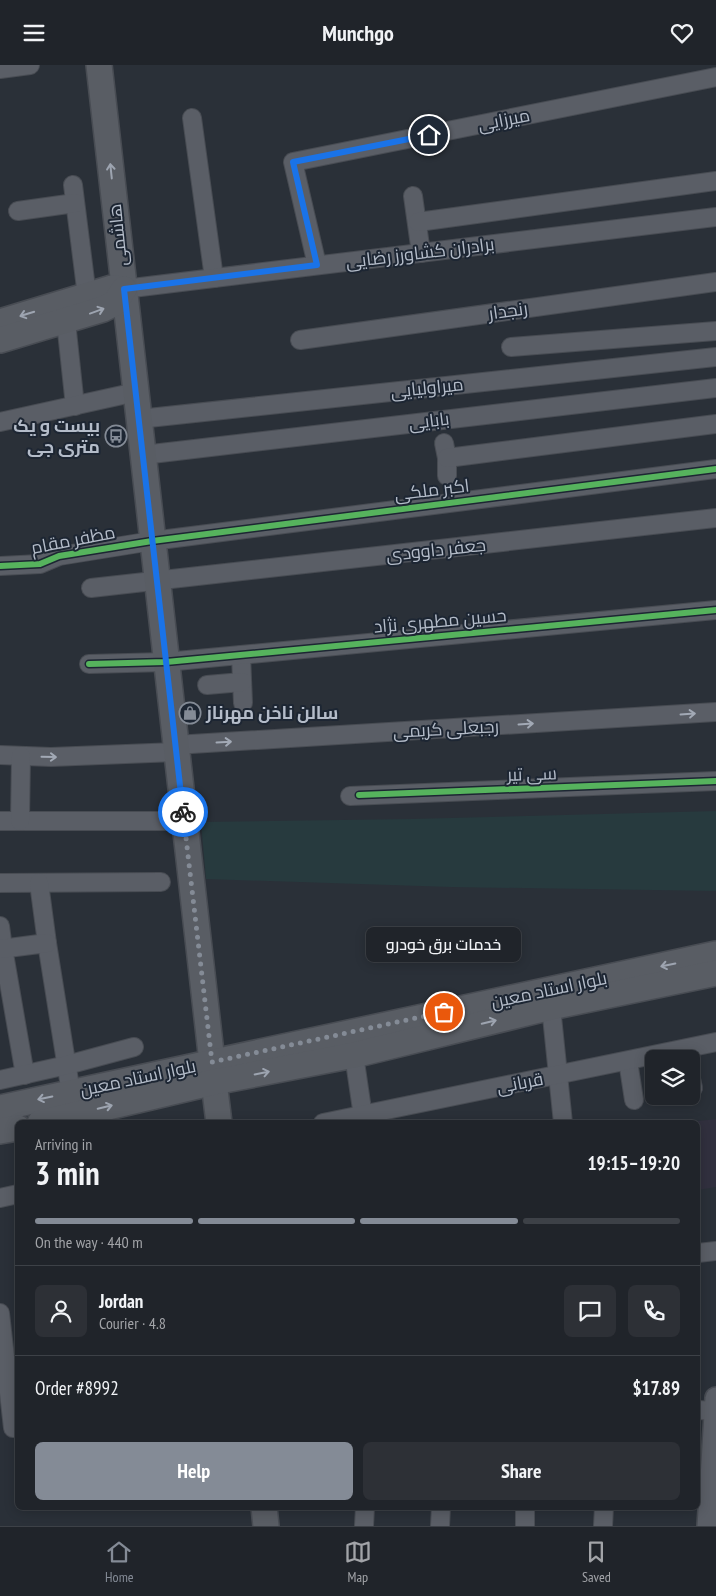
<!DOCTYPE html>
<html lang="en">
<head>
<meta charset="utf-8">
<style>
	:root { --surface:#20242a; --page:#2d3036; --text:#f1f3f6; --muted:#a2a4a8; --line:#3d4147; --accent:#848b96 }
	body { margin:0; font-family:"PT Sans Narrow",Cairo,sans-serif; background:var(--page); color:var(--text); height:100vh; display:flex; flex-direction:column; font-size:19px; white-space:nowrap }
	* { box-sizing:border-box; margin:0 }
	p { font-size:16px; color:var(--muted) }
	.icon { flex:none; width:28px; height:28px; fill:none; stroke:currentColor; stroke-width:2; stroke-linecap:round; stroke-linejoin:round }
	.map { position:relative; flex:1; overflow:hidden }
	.panel { position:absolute; left:15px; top:1055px; width:685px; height:390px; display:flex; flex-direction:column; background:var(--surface); border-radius:8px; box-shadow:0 2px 12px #0003,0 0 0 1px var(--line) }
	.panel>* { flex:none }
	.buttons { position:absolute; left:645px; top:985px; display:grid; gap:10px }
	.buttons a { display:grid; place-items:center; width:55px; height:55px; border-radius:8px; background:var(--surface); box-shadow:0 2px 12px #0003,0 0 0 1px var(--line); font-size:25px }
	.pin { position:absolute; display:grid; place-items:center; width:42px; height:42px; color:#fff; margin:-21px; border:2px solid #fff; border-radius:50%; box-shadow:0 1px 5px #0007 }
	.courier { position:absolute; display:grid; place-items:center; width:50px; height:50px; margin:-25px; border:4px solid #1a73e8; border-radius:50%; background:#fff; color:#222; box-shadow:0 1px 6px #0007 }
	.bubble { position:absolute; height:35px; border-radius:8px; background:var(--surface); box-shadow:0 2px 12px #0003,0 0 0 1px var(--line); font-size:16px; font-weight:600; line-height:35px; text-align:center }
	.headline em { font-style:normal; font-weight:600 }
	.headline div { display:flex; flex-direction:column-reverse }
	.headline { display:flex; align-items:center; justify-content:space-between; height:85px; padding:0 20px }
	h1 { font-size:32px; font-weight:600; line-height:38px }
	.bar { display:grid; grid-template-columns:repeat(4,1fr); gap:8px 5px; align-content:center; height:60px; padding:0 20px }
	.bar i { height:6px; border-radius:4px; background:var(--line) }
	.bar .on { background:var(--accent) }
	.bar p { grid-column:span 4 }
	.line { display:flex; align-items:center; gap:12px; padding:0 20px; border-top:1px solid var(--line) }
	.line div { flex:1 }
	.round { display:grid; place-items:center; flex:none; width:52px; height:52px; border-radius:8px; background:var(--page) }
	.button { display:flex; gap:10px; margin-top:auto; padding:10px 20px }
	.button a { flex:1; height:58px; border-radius:8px; background:var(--accent); color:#fff; font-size:20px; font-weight:600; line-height:58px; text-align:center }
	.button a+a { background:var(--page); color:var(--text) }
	header { display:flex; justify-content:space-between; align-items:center; height:65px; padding:0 20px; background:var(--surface); font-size:22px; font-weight:600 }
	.menu { display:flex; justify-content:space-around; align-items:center; height:70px; border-top:1px solid var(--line); background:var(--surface); font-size:14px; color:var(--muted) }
	.menu a { display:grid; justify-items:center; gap:2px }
	.menu .on { color:var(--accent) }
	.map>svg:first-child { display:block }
	.medical { fill:#31303e }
	.park { fill:#273a3e }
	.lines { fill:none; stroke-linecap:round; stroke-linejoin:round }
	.minor-casing { stroke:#484c53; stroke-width:20 }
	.tertiary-casing { stroke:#484c53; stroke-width:24 }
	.secondary-casing { stroke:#484c53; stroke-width:28 }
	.minor { stroke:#5a5e66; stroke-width:18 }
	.tertiary { stroke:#5a5e66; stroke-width:21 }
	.secondary { stroke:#595d64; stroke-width:25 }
	.cycleway-casing { stroke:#1d2633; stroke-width:9 }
	.cycleway { stroke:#56b35d; stroke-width:6 }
	.oneway { stroke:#9da4b0 }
	.oneway2 { stroke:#a2a9b5 }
	.done { stroke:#848b96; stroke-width:5; stroke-dasharray:0 9 }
	.route { stroke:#1a73e8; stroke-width:6 }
	.labels { text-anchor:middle; stroke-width:4; stroke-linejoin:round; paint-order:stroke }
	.street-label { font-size:18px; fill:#b4bcc9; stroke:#1d2633 }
	.poi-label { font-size:18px; font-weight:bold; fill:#b4bcc9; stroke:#1d2633; text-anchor:end }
</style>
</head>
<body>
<header><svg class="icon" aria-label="menu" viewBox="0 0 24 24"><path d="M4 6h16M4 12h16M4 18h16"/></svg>Munchgo<svg class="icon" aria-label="heart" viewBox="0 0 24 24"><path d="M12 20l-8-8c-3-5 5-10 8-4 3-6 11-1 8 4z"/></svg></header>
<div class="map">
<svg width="716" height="1461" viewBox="0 0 716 1461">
	<rect width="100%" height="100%" fill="#2a3038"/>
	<polygon class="medical" points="716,1054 716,1122 698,1125 698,1058 690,1057"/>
	<polygon class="park" points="716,746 716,826 451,822 206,814 201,757 411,754"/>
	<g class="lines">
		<g class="minor-casing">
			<g id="minor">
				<polyline points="0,4 30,0"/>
				<polyline points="192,53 214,213"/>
				<polyline points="73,120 87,231"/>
				<polyline points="413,131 421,188"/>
				<polyline points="18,146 75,138"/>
				<polyline points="418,157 716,116"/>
				<polyline points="317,200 293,97 716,12"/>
				<polyline points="124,224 716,152"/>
				<polyline points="66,257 75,341"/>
				<polyline points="300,275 716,217"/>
				<polyline points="511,282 716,266"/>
				<polyline points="139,354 716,292"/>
				<polyline points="0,357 136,327"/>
				<polyline points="444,378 447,393 447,411"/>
				<polyline points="143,390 716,323"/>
				<polyline points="447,393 716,359"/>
				<polyline points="0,501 40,499 59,491 152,476 716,404"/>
				<polyline points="91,523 716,453"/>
				<polyline points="241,590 243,638"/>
				<polyline points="89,599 166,597 716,545"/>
				<polyline points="207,620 242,617"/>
				<polyline points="175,680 716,647"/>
				<polyline points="0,690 51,692 176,687"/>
				<polyline points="350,731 716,716"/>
				<polyline points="0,756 184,756"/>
				<polyline points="20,756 21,691"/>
				<polyline points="0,818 161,817"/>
				<polyline points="39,818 47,878 71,1028"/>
				<polyline points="0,861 3,883 25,1010"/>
				<polyline points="0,884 47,878"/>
				<polyline points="551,942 563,1058"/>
				<polyline points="354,990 364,1058"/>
				<polyline points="628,996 634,1035"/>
				<polyline points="691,1014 693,1023"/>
				<polyline points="0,1015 67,1000 134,982"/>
				<polyline points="323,1058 716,977"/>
				<polyline points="0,1133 18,1129"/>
				<polyline points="698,1188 716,1186"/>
				<polyline points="0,1248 13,1363"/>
				<polyline points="698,1345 716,1346"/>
				<polyline points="364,1461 365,1442"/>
				<polyline points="440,1461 441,1442"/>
				<polyline points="525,1461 525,1442"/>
				<polyline points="603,1461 604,1442"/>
			</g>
		</g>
		<g class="tertiary-casing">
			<polyline id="tertiary" points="708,1461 716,1333"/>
		</g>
		<g class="secondary-casing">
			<g id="secondary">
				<polyline points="99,0 212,997"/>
				<polyline points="0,257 112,223 124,224"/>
				<polyline points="0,275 103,244 115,238 124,224"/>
				<polyline points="214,1017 219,1058"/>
				<polyline points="0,1043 716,889"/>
				<polyline points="40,1058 214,1017 354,990 551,942 716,908"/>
				<polyline points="0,1066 18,1063"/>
				<polyline points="264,1442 266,1461"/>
			</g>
		</g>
		<use href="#minor" class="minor"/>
		<use href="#tertiary" class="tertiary"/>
		<use href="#secondary" class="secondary"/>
		<g class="cycleway-casing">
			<g id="cycleway">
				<polyline points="0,501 40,499 59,491 152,476 716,404"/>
				<polyline points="89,599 166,597 716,545"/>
				<polyline points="359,730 716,716"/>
			</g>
		</g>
		<use href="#cycleway" class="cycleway"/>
	</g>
	<defs><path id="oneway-shaft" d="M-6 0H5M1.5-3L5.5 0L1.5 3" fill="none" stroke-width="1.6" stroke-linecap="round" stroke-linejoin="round" transform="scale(1.25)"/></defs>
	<g class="oneway">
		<use href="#oneway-shaft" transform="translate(111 106) rotate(-96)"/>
		<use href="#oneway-shaft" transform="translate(97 246) rotate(-20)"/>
		<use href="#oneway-shaft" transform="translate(27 249) rotate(163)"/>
		<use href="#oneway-shaft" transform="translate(668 900) rotate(168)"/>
		<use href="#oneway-shaft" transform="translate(489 957) rotate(-14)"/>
		<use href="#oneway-shaft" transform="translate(262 1008) rotate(-11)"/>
		<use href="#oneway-shaft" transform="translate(45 1033) rotate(168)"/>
		<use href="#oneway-shaft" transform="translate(105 1042) rotate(-13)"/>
	</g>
	<g class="oneway2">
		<use href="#oneway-shaft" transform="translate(688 649) rotate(-4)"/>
		<use href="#oneway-shaft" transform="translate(526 659) rotate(-4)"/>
		<use href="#oneway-shaft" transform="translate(224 677) rotate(-3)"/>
		<use href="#oneway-shaft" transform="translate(49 692) rotate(1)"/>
	</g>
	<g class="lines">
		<polyline class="done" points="183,747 212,997 444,947"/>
		<polyline class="route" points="183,747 124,224 317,200 293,97 429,70"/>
	</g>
	<defs>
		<g id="bus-ring" transform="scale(1.125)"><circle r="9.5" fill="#1d2633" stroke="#848b96" stroke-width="1.5"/><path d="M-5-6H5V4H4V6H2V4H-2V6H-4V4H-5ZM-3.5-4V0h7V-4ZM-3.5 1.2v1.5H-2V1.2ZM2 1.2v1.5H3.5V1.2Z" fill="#848b96"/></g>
		<g id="shop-ring" transform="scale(1.125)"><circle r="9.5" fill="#1d2633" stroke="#848b96" stroke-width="1.5"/><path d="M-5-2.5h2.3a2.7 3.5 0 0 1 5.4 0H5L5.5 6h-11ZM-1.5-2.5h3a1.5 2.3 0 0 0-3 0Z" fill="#848b96"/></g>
	</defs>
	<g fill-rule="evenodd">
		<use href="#bus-ring" x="116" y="371"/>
		<use href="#shop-ring" x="190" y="648"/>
	</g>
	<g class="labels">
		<g class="street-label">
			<text transform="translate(504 55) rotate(-11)" y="6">میرزایی</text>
			<text transform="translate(118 170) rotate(-96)" y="6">هاشمی</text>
			<text transform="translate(420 188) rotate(-7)" y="6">برادران کشاورز رضایی</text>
			<text transform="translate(508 246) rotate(-8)" y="6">رنجدار</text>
			<text transform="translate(427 323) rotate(-6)" y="6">میراولیایی</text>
			<text transform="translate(429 356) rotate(-7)" y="6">بابایی</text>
			<text transform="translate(432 425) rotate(-7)" y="6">اکبر ملکی</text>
			<text transform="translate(73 475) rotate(-11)" y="6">مظفر مقام</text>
			<text transform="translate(436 485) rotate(-6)" y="6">جعفر داوودی</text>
			<text transform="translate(440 556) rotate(-5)" y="6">حسین مطهری نژاد</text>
			<text transform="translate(446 664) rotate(-3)" y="6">رجبعلی کریمی</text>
			<text transform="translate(532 709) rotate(-2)" y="6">سی تیر</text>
			<text transform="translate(549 925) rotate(-12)" y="6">بلوار استاد معین</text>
			<text transform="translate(138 1013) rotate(-12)" y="6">بلوار استاد معین</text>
			<text transform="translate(520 1018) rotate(-11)" y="6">قربانی</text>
		</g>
		<g class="poi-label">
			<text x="100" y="367">بیست و یک<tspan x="100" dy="21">متری جی</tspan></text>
			<text x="206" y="654" text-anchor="start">سالن ناخن مهرناز</text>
		</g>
	</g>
</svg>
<div class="buttons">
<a><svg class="icon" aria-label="layers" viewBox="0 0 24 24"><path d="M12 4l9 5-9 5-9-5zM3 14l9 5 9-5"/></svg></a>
</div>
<div class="pin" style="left:444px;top:947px;background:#ea580c"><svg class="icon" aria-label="bag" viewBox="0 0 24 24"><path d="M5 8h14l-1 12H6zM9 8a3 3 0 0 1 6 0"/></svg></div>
<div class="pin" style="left:429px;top:70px;background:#1f2937"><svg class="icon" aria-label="home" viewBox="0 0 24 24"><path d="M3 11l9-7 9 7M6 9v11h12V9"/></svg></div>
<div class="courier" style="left:183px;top:747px"><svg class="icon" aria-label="bike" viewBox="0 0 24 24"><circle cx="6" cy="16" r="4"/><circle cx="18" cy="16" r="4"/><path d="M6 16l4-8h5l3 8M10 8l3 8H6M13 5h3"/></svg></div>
<div class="bubble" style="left:366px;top:862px;width:155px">خدمات برق خودرو</div>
<section class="panel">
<div class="headline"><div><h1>3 min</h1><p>Arriving in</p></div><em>19:15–19:20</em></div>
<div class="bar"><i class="on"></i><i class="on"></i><i class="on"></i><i></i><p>On the way · 440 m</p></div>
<div class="line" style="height:90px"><a class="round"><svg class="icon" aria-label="person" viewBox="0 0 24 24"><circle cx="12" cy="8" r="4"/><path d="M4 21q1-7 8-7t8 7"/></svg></a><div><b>Jordan</b><p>Courier · 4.8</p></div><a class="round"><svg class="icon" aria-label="chat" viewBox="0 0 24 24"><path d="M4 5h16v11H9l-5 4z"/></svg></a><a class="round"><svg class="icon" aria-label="phone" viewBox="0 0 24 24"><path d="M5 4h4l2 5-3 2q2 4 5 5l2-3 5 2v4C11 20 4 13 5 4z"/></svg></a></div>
<div class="line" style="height:65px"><div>Order #8992</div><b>$17.89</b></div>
<div class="button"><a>Help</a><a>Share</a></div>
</section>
</div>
<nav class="menu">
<a class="on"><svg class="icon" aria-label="home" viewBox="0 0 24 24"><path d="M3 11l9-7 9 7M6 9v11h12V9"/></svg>Home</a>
<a><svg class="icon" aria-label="map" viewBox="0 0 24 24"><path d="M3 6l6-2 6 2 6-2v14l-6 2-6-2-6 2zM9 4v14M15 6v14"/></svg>Map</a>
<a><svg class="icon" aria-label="saved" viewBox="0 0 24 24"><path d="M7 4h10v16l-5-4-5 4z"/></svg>Saved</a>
</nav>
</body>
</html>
